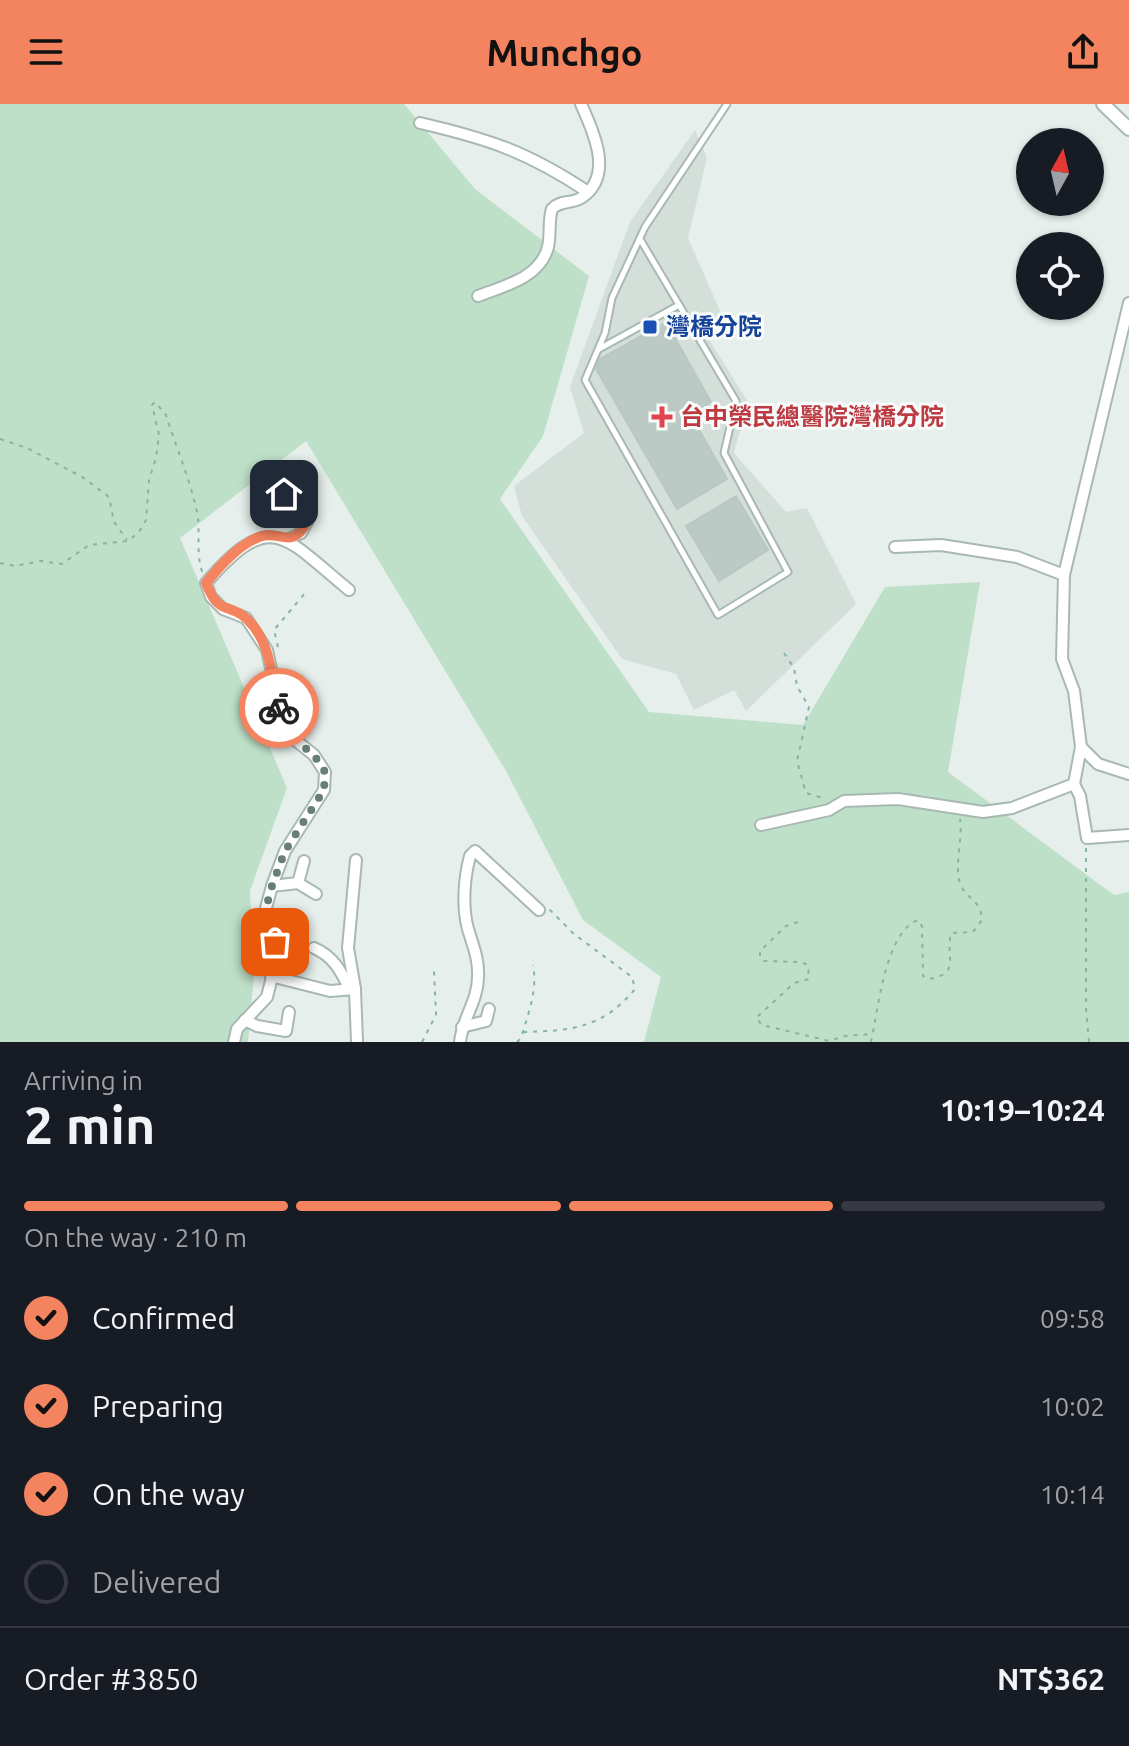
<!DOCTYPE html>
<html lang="en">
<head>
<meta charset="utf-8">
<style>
	:root { --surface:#171b24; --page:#20242c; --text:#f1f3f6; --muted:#9ea1a6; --line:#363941; --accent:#f4845f }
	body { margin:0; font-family:Ubuntu,"Noto Sans TC",sans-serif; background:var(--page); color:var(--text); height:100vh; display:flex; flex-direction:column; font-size:30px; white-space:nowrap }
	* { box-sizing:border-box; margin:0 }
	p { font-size:26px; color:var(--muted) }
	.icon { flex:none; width:44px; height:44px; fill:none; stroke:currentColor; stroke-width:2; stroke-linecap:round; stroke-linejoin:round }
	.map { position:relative; height:938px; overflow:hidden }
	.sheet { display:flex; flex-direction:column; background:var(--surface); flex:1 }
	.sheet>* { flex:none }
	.needle { width:52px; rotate:8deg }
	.fabs { position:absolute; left:1016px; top:24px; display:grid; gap:16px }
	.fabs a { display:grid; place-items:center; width:88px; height:88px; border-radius:50%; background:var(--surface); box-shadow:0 2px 6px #0004; font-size:40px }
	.pin { position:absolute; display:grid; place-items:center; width:68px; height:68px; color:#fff; margin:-34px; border-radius:16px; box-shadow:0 4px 12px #0006 }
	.courier { position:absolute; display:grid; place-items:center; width:80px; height:80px; margin:-40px; border:6px solid #f4845f; border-radius:50%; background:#fff; color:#222; box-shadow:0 2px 10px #0007 }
	.summary em { font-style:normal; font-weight:700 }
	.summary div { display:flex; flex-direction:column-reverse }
	.summary { display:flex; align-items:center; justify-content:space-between; height:136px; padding:0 24px }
	h1 { font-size:52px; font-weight:700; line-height:60px }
	.bar { display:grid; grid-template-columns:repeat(4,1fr); gap:12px 8px; align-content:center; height:96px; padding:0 24px }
	.bar i { height:10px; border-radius:6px; background:var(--line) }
	.bar .selected { background:var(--accent) }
	.bar p { grid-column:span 4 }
	.line { display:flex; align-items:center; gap:20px; padding:0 24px; border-top:2px solid var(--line) }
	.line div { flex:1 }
	ol { padding:0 24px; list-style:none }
	li { display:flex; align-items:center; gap:24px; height:88px }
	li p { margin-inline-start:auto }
	li .icon { padding:8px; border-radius:50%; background:var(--accent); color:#111; stroke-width:4 }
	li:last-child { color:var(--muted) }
	li i { width:44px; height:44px; border:4px solid var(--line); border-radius:50% }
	header { display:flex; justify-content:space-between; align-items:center; height:104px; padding:0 24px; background:var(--accent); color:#111; font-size:36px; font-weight:700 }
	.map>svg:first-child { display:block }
	.built { fill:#d4dfda }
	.green { fill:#bfe0c8 }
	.building { fill:#bbcac4; stroke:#b8c9c2; stroke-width:2 }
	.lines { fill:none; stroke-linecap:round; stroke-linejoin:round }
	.service-casing { stroke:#a8b8b2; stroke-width:9 }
	.minor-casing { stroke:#a8b8b2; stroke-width:14 }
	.tertiary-casing { stroke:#a8b8b2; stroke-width:16 }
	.path { stroke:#86b3a5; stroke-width:2; stroke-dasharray:4 6; stroke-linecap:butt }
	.service { stroke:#fff; stroke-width:5 }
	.minor { stroke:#fff; stroke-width:10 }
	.tertiary { stroke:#fff; stroke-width:12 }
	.done { stroke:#687f78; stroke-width:8; stroke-dasharray:0 14.4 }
	.route { stroke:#f4845f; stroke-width:10 }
	.transit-dot { fill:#1a4fb4; stroke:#f7fbf9; stroke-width:3 }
	.health-dot { fill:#e0444e; stroke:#f7fbf9; stroke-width:3 }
	.labels { text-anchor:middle; stroke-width:6; stroke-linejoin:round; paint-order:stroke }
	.transit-label { font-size:24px; font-weight:bold; fill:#164399; stroke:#f7fbf9; text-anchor:start }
	.health-label { font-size:24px; font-weight:bold; fill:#be3a42; stroke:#f7fbf9; text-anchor:start }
</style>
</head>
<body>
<header><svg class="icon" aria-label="menu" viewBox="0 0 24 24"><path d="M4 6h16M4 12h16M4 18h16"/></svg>Munchgo<svg class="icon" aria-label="share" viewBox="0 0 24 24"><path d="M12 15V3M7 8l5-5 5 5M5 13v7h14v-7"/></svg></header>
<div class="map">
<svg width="1129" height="938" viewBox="0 0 1129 938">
	<rect width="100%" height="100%" fill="#e6efeb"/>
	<polygon class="built" points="695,26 707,54 688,134 721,209 710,237 748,298 734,349 786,408 807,404 856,500 746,607 734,586 694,606 676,570 622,555 522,412 514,382 584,329 570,283 630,118"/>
	<polygon class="green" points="0,0 404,0 475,85 589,172 543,332 500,395 649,608 803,621 885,483 980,478 948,668 1114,791 1129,788 1129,938 644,938 661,873 583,816 506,667 306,337 180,434 287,684 250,787 254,871 248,938 0,938"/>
	<g class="building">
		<polygon points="666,218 711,298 690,310 727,375 677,405 596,265 600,255"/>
		<polygon points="736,392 768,446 719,477 686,422"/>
	</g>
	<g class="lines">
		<g class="service-casing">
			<g id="service">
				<polyline points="640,135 736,297 724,349 788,468 718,511 585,276 605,229 612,194 645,123 727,0"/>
				<polyline points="599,245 679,201"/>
			</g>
		</g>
		<g class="minor-casing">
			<g id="minor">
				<path d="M 420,19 C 489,35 528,48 588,88"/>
				<path d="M 478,192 C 504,182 540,174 548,143 C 551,130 548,117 552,105 C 560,96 571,100 581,94 C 615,72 593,27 581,0"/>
				<polyline points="284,390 302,408 307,418 301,429 287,436"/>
				<polyline points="895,443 941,441 1017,453 1064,471"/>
				<polyline points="1081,643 1098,660 1129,670"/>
				<polyline points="1074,680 1080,692 1087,734 1129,731"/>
				<polyline points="761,721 829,706 844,697 898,695 983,708 1012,704 1074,680 1081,643 1074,587 1062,555 1064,471 1129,199"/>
				<polyline points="298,779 316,790"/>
				<polyline points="272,782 298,779 304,757"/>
				<path d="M 314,844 C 333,852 341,867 349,884"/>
				<polyline points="271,872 330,887 355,885 357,938"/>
				<polyline points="355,885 348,844 356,756"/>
				<polyline points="245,916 257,922 286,927 289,908"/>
				<polyline points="462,923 486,917 489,905"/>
				<path d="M 234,938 L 237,925 L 267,893 L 274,865 L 275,838 L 266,804 L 272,782 L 285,747 L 324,686 L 325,668 L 314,651 L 285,628 L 267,546 L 246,514 L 223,505 L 211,493 L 206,479 C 272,403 284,433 349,486"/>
				<path d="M 460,938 C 462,915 478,897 478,873 C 479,855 473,842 468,825 C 462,803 464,774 470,752 L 475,747 L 539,806"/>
			</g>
		</g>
		<g class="tertiary-casing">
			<polyline id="tertiary" points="1103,0 1129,25"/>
		</g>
		<g class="path">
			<polyline points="0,335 27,344 84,374 109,393 114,418 127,436"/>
			<path d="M 0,459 L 15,462 L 41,457 L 62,460 L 89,441 L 128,437 L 139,428 L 146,416 L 149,376 L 156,354 L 159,331 L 152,301 L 155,298 L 166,311 C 176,343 190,375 197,408 C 201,429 195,450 203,470"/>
			<polyline points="278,543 274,526 306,488"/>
			<polyline points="784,549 794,564 797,582 809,603 797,657 806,689 826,695"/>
			<polyline points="1086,744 1086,904 1089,938"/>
			<polyline points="798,818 786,822 760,847 760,854 764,857 801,858 808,861 809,875 794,879 756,914 762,921 829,937 845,932 872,930"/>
			<path d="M 523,928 C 571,927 603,924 635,885 L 632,873 L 574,830 L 547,803"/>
			<polyline points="422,938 436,911 434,867"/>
			<path d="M 517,938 L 521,934 C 528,910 538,886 533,861"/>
			<path d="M 871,938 C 878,907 885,828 918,816 L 922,822 L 923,872 L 928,875 C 962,870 945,853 951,829 L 973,828 L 982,816 C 981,795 966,796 960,779 C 954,763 963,734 960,715"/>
		</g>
		<use href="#service" class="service"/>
		<use href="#minor" class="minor"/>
		<use href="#tertiary" class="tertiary"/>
	</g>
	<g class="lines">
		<polyline class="done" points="275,838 266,804 272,782 285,747 324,686 325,668 314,651 285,628 279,604"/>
		<path class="route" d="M 279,604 C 271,574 272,539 247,515 C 229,498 219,513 206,479 C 220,462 237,442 259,433 C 280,425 292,447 307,418 L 302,408 L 284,390"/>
	</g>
	<rect class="transit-dot" x="642" y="215" width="16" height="16" rx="4"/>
	<path class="health-dot" d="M658 301h8v8h8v8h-8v8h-8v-8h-8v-8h8z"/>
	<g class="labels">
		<g class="transit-label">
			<text x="666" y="231">灣橋分院</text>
		</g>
		<g class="health-label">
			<text x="680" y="321">台中榮民總醫院灣橋分院</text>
		</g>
	</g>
</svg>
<div class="fabs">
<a><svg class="needle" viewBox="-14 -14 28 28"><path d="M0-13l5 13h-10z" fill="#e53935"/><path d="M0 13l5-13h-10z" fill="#9ea1a6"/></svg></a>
<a><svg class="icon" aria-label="locate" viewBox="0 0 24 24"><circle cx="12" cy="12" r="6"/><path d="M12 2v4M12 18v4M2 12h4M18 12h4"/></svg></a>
</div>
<div class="pin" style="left:275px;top:838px;background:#ea580c"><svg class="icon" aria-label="bag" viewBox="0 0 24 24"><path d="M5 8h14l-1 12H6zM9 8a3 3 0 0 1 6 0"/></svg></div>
<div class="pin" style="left:284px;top:390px;background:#1f2937"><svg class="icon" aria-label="home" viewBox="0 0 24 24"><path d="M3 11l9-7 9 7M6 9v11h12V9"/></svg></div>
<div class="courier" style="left:279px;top:604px"><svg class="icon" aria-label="bike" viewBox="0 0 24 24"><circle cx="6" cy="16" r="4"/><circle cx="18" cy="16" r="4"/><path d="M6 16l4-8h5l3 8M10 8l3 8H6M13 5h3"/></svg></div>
</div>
<section class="sheet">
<div class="summary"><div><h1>2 min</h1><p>Arriving in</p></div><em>10:19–10:24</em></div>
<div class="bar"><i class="selected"></i><i class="selected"></i><i class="selected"></i><i></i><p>On the way · 210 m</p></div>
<ol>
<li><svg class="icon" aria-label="check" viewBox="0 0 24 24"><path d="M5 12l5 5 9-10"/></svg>Confirmed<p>09:58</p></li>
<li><svg class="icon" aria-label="check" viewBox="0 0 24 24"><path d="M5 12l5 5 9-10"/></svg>Preparing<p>10:02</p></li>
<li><svg class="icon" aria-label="check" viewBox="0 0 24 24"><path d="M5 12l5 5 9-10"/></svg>On the way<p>10:14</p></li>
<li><i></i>Delivered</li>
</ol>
<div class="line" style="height:104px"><div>Order #3850</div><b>NT$362</b></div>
</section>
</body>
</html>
